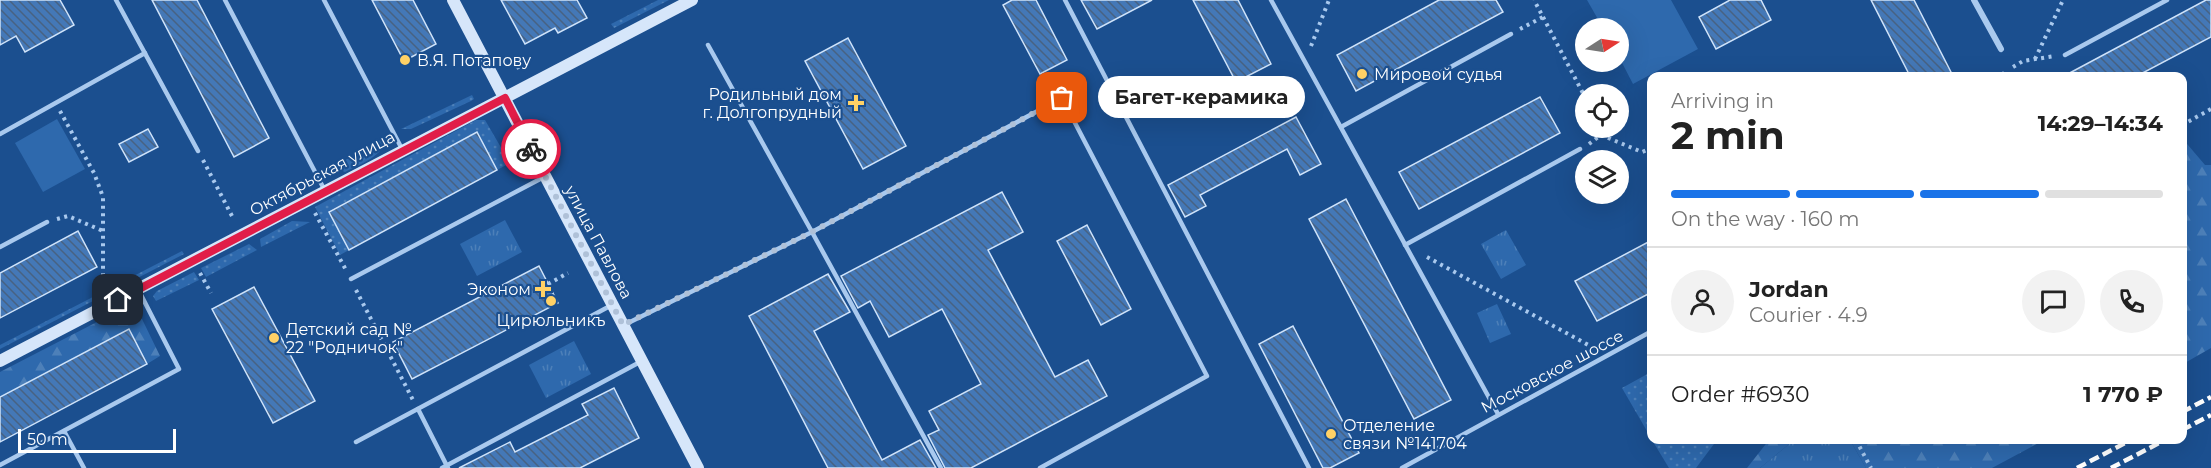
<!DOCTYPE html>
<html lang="en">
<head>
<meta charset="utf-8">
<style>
	:root { --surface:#fff; --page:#f2f2f2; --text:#222; --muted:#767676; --line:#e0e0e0; --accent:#1a73e8 }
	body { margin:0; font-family:Montserrat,sans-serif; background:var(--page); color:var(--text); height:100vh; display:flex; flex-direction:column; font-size:22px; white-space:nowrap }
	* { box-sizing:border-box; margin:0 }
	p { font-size:20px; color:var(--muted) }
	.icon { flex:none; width:33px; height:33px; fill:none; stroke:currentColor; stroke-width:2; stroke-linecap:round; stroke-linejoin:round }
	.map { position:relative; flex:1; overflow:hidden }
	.side { position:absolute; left:1647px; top:72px; width:540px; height:372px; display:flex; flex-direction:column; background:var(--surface); border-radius:12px; box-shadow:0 6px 24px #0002 }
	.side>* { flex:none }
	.needle { width:39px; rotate:78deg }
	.fabs { position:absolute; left:1575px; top:18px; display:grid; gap:12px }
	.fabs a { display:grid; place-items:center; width:54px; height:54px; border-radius:50%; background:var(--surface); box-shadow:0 6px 24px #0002; font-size:30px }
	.scale { position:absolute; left:18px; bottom:15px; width:158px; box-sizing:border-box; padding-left:6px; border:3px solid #fff; border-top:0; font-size:16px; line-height:21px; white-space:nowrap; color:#fff; -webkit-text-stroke:4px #1b4f8f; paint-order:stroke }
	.pin { position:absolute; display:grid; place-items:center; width:51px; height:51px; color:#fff; margin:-26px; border-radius:12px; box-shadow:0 3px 9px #0006 }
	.courier { position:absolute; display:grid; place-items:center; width:60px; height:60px; margin:-30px; border:4px solid #e11d48; border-radius:50%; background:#fff; color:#222; box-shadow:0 2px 8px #0007 }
	.bubble { position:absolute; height:42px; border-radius:21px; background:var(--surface); box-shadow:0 6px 24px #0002; font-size:20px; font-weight:700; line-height:42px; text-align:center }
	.head em { font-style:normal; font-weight:700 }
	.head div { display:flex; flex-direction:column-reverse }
	.head { display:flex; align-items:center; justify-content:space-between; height:102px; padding:0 24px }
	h1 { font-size:39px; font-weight:700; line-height:45px }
	.bar { display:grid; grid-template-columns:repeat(4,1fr); gap:9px 6px; align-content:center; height:72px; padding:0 24px }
	.bar i { height:8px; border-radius:4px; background:var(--line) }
	.bar .on { background:var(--accent) }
	.bar p { grid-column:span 4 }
	.line { display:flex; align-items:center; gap:15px; padding:0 24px; border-top:2px solid var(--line) }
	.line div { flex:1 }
	.round { display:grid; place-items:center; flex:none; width:63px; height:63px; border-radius:32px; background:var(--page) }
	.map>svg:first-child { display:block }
	.grass { fill:url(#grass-dots) }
	.forest { fill:url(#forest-firs) }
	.park { fill:url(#park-tufts) }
	.pitch { fill:#2e69ad }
	.building { fill:url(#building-back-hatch); stroke:#cfe3fa; stroke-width:1.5 }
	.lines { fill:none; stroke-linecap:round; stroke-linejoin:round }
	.path { stroke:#a9c9ee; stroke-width:4; stroke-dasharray:3 4.5; stroke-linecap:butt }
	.lane { stroke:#a9c9ee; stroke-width:4.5 }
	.street { stroke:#a9c9ee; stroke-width:6 }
	.secondary { stroke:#d6e6fa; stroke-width:12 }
	.rail { stroke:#fff; stroke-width:4.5; stroke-dasharray:10 4.5; stroke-linecap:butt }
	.done { stroke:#afc1d8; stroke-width:6; stroke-dasharray:0 10.8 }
	.route { stroke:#e11d48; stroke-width:8 }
	.poi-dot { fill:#ffd166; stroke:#1b4f8f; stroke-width:2 }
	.labels { text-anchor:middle; stroke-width:4.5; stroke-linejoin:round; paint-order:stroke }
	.poi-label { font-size:16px; fill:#fff; stroke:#1b4f8f; text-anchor:start }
	.street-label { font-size:16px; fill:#fff; stroke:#1b4f8f }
</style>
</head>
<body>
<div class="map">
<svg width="2211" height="468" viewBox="0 0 2211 468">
	<defs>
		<pattern id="grass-dots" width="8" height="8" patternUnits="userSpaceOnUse" patternTransform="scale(1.5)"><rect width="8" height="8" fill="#2e69ad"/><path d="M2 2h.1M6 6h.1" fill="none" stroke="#4d80b9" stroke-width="1.8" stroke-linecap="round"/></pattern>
		<pattern id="forest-firs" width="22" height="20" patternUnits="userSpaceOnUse" patternTransform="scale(1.5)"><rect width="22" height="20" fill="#2e69ad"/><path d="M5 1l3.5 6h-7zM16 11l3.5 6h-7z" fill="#4d80b9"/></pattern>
		<pattern id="park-tufts" width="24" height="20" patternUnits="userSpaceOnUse" patternTransform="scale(1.5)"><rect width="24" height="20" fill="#2e69ad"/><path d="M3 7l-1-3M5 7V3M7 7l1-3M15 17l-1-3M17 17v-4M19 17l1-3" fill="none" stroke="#4d80b9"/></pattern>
		<pattern id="building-back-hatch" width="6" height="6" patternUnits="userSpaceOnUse" patternTransform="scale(1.5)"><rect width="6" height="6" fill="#4478b7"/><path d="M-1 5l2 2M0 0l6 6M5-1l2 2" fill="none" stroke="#486282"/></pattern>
	</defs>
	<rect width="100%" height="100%" fill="#1b4f8f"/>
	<g class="grass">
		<polygon points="658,0 669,0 614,28 611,24"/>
		<polygon points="472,95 474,99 471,101 411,129 401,129"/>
		<polygon points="476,120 485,120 510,163 497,170 477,132 329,211 349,250 340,255 315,207"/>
		<path d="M 386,137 C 385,156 360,164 345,172 L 333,167 Z"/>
		<polygon points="292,221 310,222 261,247 260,239"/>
		<polygon points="249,244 257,250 206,277 201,268"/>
		<polygon points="182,251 184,254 0,349 0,345"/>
		<polygon points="194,272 199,280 156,301 153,296 157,291"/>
		<polygon points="1651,372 1651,438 1622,388"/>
		<polygon points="1652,440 1717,440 1696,468 1669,468"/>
	</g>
	<g class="forest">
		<polygon points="2182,138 2205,165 2211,165 2211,348 2183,364"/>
		<polygon points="126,307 131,307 142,319 160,356 147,364 128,329 0,397 0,372"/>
		<polygon points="1769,440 1794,440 1760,468 1747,468"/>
		<polygon points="1850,440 2044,440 1992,468 1866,468"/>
	</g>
	<g class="park">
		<polygon points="505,220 522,252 477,276 460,244"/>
		<polygon points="1506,230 1526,265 1501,279 1481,244"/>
		<polygon points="1497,304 1511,334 1490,343 1477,313"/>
		<polygon points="574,341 591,374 546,398 529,365"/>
		<polygon points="1794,440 1850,440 1866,468 1760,468"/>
	</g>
	<g class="pitch">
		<polygon points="1587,0 1671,0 1698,49 1633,84 1619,57 1618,28 1603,28"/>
		<polygon points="57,119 85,169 43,192 15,143"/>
	</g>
	<g class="building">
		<polygon points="0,0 60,0 74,25 25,52 16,36 0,45"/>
		<polygon points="152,0 197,0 269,138 234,157"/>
		<polygon points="372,0 413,0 436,44 404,61"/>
		<polygon points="501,0 577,0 587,18 558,33 555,28 525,44"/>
		<polygon points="1012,0 1036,0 1067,60 1040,74 1003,5"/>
		<polygon points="1081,0 1152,0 1097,29"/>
		<polygon points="1193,0 1238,0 1271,64 1236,82"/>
		<polygon points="1439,0 1496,0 1503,12 1356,91 1337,55"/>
		<polygon points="1730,0 1761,0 1771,20 1716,49 1699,17"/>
		<polygon points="1871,0 1914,0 1953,76 1910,76"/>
		<polygon points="2206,0 2211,0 2211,37 2137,76 2064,76"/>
		<polygon points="848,38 906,146 863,169 805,61"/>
		<polygon points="1540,97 1560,133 1419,209 1399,172"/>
		<polygon points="1296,117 1321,164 1300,175 1287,149 1200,195 1206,206 1185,217 1168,185"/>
		<polygon points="148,129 158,147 129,162 119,144"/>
		<polygon points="477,132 497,170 349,250 329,212"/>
		<polygon points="1002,192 1023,232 988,250 1055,377 1088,360 1107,396 971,468 945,468 928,435 939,430 929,411 981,384 942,309 889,337 870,301 858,308 841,276"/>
		<polygon points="1346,199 1451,400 1414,419 1309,219"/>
		<polygon points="1087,225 1131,309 1101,325 1057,241"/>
		<polygon points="78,231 97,267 0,318 0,273"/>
		<polygon points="1652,240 1652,292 1597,321 1575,281"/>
		<polygon points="539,266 558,303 412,379 393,342"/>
		<polygon points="828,274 850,312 814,331 882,460 920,440 936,468 828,468 749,316"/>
		<polygon points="254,287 315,401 273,423 212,309"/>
		<polygon points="1293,326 1359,453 1330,468 1323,468 1259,344"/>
		<polygon points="129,329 147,364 0,442 0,397"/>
		<polygon points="614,388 639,438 580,468 459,468 510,442 515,452 588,415 582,404"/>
	</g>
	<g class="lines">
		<g class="path">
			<polyline points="1543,17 1586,99"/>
			<polyline points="1520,29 1543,17 1534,0"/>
			<polyline points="1311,46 1329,0"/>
			<polyline points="2035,59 2063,0"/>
			<polyline points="515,60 519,69"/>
			<polyline points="2013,67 2023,61 2055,56"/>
			<polyline points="60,111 94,173 103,197 103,286"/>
			<polyline points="2182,125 2211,109"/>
			<polyline points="1601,135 1642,152 1652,148"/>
			<polyline points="1589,144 1601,135 1600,128"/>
			<polyline points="203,160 233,218"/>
			<polyline points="315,213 346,270"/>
			<polyline points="57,219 68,216 103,231"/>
			<polyline points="1427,257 1592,347"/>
			<polyline points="200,273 211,293"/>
			<polyline points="548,284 568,273"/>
			<polyline points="356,290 413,400"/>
			<polyline points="1856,440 1871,468"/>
		</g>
		<g class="lane">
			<polyline points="116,0 198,151"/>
			<polyline points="225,0 324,189"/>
			<polyline points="324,0 402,149"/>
			<polyline points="1065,0 1309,468"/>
			<polyline points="1271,0 1498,414"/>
			<polyline points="2065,55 2167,0"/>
			<polyline points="2001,76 2003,74"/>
			<polyline points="1341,127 1511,34"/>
			<polyline points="0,134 145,53"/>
			<polyline points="1405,245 1580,149"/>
			<polyline points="0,247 47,222"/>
			<polyline points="351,279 544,177"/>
			<polyline points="624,325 812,232 708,45"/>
			<polyline points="418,409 448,468"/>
			<polyline points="64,431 84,468"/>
			<polyline points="356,442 610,306"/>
			<polyline points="0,465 179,369 138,289"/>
			<polyline points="442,468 640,362"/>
			<polyline points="941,468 812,232 1062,98 1207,376 1040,468"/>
			<polyline points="1402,468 1652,331"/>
		</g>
		<polyline class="street" points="1974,0 2001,49"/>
		<g class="secondary">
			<polyline points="453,0 698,468"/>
			<polyline points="0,361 692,0"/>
		</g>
		<g class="rail">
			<polyline points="2182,412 2211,397"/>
			<polyline points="2182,430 2211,415"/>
			<polyline points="2077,468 2131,440"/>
			<polyline points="2111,468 2165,440"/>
		</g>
	</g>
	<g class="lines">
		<polyline class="done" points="531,149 623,325 812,232 1062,98"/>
		<polyline class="route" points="118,300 505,98 531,149"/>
	</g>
	<g class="poi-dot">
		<circle cx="405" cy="60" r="6"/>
		<circle cx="1362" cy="74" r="6"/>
		<path d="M853 94h6v6h6v6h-6v6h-6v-6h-6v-6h6z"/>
		<path d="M540 280h6v6h6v6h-6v6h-6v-6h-6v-6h6z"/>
		<circle cx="551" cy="301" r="6"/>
		<circle cx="274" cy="338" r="6"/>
		<circle cx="1331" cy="434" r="6"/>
	</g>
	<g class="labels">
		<g class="poi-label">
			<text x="417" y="66">В.Я. Потапову</text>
			<text x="1374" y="80">Мировой судья</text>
			<text x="842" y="100" text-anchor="end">Родильный дом<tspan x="842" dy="18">г. Долгопрудный</tspan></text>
			<text x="531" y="295" text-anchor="end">Эконом</text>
			<text x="551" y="326" text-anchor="middle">Цирюльникъ</text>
			<text x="286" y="335">Детский сад №<tspan x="286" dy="18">22 "Родничок"</tspan></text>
			<text x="1343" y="431">Отделение<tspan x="1343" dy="18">связи №141704</tspan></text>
		</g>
		<g class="street-label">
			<text transform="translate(322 173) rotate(-28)" y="6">Октябрьская улица</text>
			<text transform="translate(599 242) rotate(62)" y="6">улица Павлова</text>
			<text transform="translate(1552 371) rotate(-28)" y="6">Московское шоссе</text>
		</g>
	</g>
</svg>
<div class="fabs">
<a><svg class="needle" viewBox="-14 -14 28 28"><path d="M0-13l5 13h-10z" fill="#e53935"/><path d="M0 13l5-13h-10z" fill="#767676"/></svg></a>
<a><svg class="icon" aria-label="locate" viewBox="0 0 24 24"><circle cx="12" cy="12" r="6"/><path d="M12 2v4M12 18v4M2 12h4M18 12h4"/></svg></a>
<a><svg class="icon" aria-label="layers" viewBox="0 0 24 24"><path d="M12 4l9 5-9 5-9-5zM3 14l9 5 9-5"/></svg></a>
</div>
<div class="scale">50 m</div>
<div class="pin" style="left:1062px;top:98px;background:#ea580c"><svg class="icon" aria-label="bag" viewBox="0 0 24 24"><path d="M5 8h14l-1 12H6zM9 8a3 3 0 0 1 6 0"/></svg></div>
<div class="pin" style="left:118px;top:300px;background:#1f2937"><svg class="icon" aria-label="home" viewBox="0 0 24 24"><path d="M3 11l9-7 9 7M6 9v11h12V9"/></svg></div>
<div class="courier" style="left:531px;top:149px"><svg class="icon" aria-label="bike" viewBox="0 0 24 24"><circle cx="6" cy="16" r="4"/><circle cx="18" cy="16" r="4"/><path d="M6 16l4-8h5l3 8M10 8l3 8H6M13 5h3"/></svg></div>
<div class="bubble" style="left:1098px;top:76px;width:207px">Багет-керамика</div>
<section class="side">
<div class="head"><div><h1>2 min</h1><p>Arriving in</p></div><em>14:29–14:34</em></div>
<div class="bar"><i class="on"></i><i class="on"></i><i class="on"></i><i></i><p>On the way · 160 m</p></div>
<div class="line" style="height:108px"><a class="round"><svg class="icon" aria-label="person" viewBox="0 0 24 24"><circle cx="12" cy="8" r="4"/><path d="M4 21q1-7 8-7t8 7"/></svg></a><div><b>Jordan</b><p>Courier · 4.9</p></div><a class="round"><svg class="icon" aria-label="chat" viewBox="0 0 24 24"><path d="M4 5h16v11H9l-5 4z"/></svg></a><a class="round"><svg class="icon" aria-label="phone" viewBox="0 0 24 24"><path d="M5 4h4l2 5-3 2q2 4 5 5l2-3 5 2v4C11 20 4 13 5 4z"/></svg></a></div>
<div class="line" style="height:78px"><div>Order #6930</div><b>1 770 ₽</b></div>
</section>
</div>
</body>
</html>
